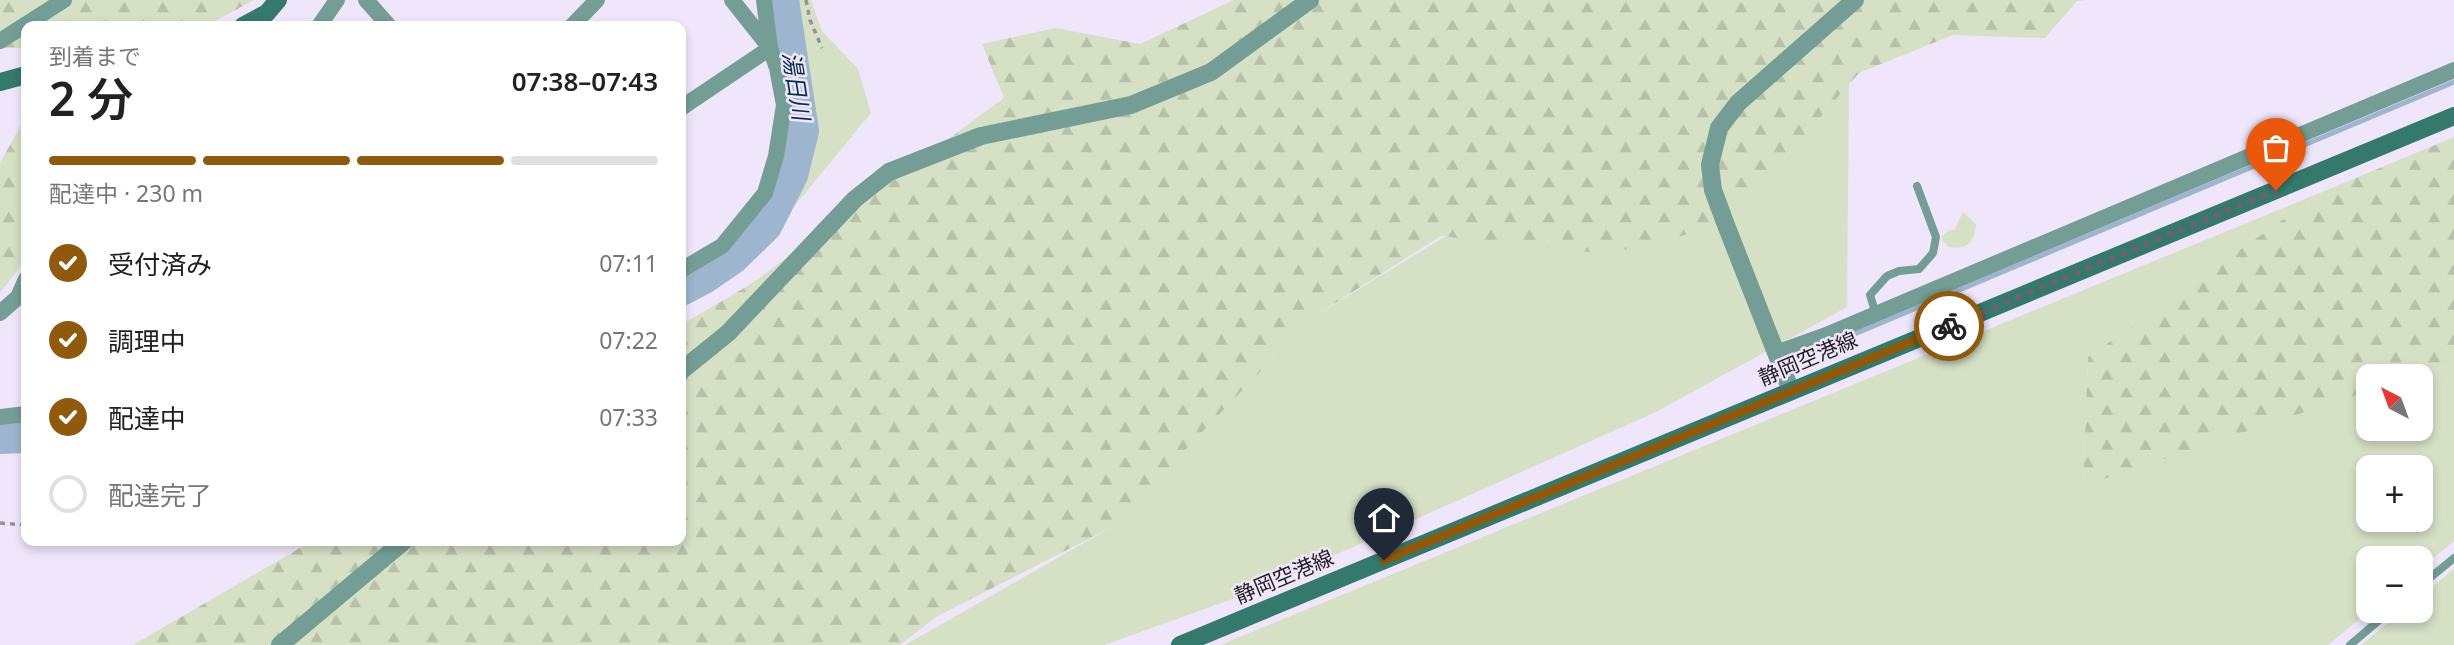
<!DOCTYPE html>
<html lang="ja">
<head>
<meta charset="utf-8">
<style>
	:root { --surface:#fff; --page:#f2f2f2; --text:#222; --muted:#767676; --line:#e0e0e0; --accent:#8f5a0d }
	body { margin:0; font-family:"Noto Sans","Noto Sans JP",sans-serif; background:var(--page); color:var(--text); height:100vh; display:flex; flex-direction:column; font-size:26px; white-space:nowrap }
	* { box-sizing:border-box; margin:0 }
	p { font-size:23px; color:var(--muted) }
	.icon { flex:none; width:38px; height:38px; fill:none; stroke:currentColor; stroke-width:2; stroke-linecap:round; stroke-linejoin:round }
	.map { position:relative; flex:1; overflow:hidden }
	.panel { position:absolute; left:21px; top:21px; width:665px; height:525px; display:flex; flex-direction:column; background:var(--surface); border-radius:14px; box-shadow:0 4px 10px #0003 }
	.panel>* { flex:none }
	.needle { width:46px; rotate:319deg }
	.tools { position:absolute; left:2356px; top:364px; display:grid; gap:14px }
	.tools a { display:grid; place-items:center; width:77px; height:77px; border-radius:14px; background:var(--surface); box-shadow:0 4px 10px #0003; font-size:35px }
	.pin { position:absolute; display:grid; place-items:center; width:60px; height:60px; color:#fff; margin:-72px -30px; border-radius:50% 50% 50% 0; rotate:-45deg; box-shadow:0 0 7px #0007 }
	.pin .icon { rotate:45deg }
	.courier { position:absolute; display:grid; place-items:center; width:70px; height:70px; margin:-35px; border:5px solid #8f5a0d; border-radius:50%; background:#fff; color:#222; box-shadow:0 2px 9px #0007 }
	.headline em { font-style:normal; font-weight:600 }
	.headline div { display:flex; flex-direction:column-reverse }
	.headline { display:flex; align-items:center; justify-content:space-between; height:119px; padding:0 28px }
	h1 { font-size:46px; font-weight:600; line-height:52px }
	.bar { display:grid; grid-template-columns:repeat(4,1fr); gap:10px 7px; align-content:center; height:84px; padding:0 28px }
	.bar i { height:9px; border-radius:5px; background:var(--line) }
	.bar .on { background:var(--accent) }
	.bar p { grid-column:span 4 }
	ol { padding:0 28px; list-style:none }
	li { display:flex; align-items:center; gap:21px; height:77px }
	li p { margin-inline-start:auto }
	li .icon { padding:7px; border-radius:50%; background:var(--accent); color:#fff; stroke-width:4 }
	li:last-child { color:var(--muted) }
	li i { width:38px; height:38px; border:4px solid var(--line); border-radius:50% }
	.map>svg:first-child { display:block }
	.green { fill:#d5e0c5; fill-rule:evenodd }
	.forest { fill:url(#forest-firs) }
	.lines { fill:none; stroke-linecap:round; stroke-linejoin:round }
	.stream { stroke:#9db5ce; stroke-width:5 }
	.river { stroke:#9db5ce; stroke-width:32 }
	.path { stroke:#97909f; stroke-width:3.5; stroke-dasharray:5 5; stroke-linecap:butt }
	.service { stroke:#749e95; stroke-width:8 }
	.minor { stroke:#749e95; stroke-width:16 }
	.tertiary { stroke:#749e95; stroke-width:18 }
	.secondary { stroke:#35786c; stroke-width:18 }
	.done { stroke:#69636f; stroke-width:7; stroke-dasharray:0 12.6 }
	.route { stroke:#8f5a0d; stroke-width:9 }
	.labels { text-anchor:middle; stroke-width:5; stroke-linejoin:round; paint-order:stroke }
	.street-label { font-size:21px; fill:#201c23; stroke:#f0e6fb }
	.water-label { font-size:23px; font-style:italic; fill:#052d4f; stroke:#f0e6fb }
</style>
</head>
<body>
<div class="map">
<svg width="2454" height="645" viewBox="0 0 2454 645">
	<defs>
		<pattern id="forest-firs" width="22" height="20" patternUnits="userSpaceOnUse" patternTransform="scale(1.75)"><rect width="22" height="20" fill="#d5e0c5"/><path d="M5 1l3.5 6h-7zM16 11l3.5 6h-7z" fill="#b7c0a9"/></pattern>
	</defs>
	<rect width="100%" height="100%" fill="#f0e6fb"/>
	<g class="green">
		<polygon points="775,0 811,0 822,31 858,69 871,113 749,261 681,301 681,277 726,250 776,185 791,115"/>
		<polygon points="1849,84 1847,307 1656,412 1252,592 1104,645 905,645 1110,528 1313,317 1464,225 1726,225"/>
		<path d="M 2322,192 L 2088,357 L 2083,486 L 2368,391 L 2368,429 L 2420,429 L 2420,376 L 2413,376 L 2454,363 L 2454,541 L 2420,569 L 2420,558 L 2368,558 L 2369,611 L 2328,645 L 1220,645 ZM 2368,467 L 2420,467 L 2420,520 L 2368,520 Z"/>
		<path d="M 1963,212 L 1976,224 C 1976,240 1967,251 1949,247 L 1942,241 L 1942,236 L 1949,230 L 1954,230 Z"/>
		<polygon points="26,412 26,446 0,451 0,415"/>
		<polygon points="2454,569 2454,645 2361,645 2403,611 2420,611 2420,597"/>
	</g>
	<g class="forest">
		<polygon points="0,0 254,0 206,26 26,26 26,48 0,48"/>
		<polygon points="1234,0 2088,0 2077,1 2045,38 1953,35 1859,73 1726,225 1607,254 1441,236 1313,317 1110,528 936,617 900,645 133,645 312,541 681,541 681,325 751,284 1004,98 982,44 1055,28 1140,44"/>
		<polygon points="26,116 26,259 0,293 0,163"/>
		<polygon points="2454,137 2454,363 2413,376 2368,376 2368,391 2083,486 2088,357 2322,192"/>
	</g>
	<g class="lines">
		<polyline class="stream" points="1838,341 2454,82"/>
		<g class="river">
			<polyline points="681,290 704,278 733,258 766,226 792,175 803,131 783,0"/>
			<polyline points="0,438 26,437"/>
		</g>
		<g class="path">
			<polyline points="806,0 810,20 822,48"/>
			<polyline points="0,523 26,525"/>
		</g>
		<g class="service">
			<polyline points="1876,314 1870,295 1887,276 1899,271 1919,269 1933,253 1936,237 1917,186"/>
			<polyline points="2420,586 2454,558"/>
			<polyline points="2350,645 2390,611"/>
		</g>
		<g class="minor">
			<polyline points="366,0 389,26"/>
			<polyline points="319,26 337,0"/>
			<polyline points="572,26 597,0"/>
			<polyline points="0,41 64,0"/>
			<polyline points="681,108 770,48 732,0"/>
			<polyline points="681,270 722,246 765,193 776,156 784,105 777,68 770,48 764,0"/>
			<polyline points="0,313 18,297 26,279"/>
			<polyline points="1776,353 1826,335 2454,70"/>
			<polyline points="0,417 26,414"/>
		</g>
		<g class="tertiary">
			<polyline points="681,371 728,333 855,199 889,172 981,136 1131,105 1211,72 1310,0"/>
			<polyline points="1791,391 1726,225 1713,190 1710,165 1719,128 1738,103 1855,0"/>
			<polyline points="280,645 404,541"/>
		</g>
		<g class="secondary">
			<polyline points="243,26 267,13 278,0"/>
			<polyline points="0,82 26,75"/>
			<polyline points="1180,645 2454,116"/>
		</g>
	</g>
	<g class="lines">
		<polyline class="done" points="1949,326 2276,190"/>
		<polyline class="route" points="1384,560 1949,326"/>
	</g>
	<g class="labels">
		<g class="street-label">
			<text transform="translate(1808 359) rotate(-23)" y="7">静岡空港線</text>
			<text transform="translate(1284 577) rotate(-23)" y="7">静岡空港線</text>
		</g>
		<g class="water-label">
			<text transform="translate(796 86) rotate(81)" y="8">湯日川</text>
		</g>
	</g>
</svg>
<div class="tools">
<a><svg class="needle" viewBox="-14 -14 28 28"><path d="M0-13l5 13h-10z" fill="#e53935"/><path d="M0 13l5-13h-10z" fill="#767676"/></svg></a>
<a>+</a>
<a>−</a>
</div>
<div class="pin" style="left:2276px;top:190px;background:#ea580c"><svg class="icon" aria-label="bag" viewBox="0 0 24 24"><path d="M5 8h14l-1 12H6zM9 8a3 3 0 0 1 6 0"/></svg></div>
<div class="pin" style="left:1384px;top:560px;background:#1f2937"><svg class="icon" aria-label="home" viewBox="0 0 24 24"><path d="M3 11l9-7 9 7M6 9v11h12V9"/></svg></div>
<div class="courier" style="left:1949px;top:326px"><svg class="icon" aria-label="bike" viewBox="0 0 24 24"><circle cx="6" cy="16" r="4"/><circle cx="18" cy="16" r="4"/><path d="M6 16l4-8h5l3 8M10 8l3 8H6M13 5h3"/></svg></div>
<section class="panel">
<div class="headline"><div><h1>2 分</h1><p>到着まで</p></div><em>07:38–07:43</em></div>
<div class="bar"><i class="on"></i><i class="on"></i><i class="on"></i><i></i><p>配達中 · 230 m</p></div>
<ol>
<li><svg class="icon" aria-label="check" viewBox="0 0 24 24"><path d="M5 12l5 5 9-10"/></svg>受付済み<p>07:11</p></li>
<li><svg class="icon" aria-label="check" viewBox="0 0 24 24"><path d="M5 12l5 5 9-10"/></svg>調理中<p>07:22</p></li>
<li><svg class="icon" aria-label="check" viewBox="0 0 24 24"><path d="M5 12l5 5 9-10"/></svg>配達中<p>07:33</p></li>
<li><i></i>配達完了</li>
</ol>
</section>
</div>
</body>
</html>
